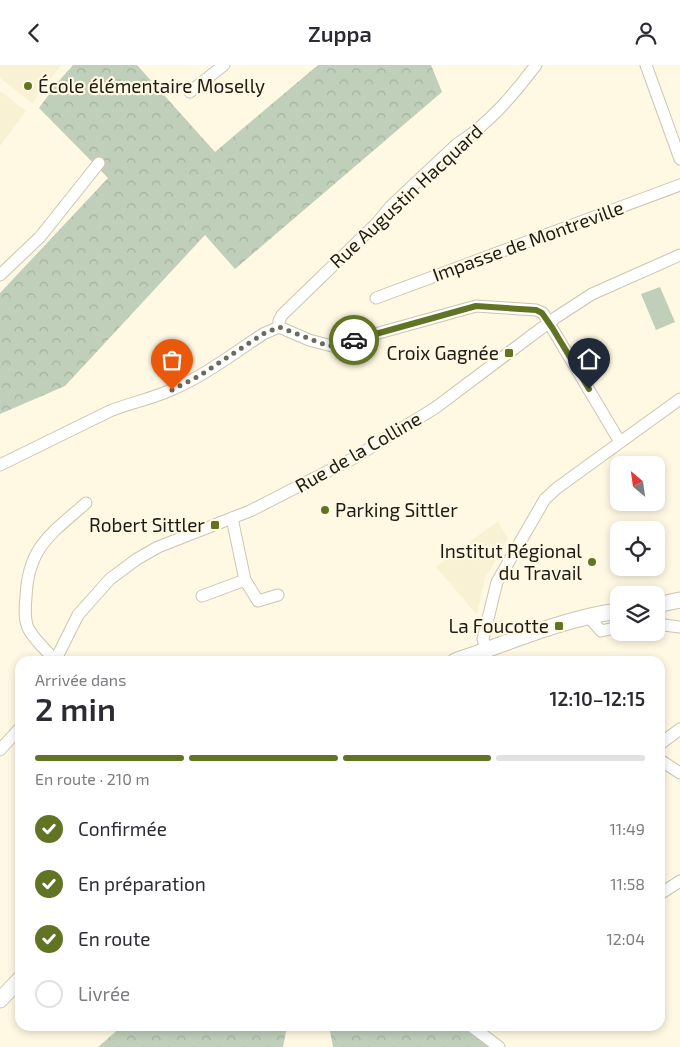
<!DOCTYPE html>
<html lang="fr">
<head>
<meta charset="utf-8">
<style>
	:root { --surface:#fff; --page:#f2f2f3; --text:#2b2b33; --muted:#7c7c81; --line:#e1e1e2; --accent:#617423 }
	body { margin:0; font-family:"Exo 2",sans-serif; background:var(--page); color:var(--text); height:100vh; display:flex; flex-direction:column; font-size:19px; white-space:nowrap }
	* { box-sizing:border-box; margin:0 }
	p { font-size:16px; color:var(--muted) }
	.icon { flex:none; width:28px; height:28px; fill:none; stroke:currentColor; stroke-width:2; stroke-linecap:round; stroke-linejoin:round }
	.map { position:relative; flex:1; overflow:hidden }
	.side { position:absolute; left:15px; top:591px; width:650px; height:375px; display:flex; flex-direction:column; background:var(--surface); border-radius:15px; box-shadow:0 2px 8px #0003 }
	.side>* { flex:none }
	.needle { width:32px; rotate:331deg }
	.controls { position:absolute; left:610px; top:391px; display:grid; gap:10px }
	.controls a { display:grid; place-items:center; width:55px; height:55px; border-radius:10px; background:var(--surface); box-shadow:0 2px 8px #0003; font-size:25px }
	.pin { position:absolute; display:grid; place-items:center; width:42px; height:42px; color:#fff; margin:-51px -21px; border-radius:50% 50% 50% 0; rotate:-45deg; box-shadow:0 0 5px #0007 }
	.pin .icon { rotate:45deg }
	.courier { position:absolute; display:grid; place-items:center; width:50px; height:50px; margin:-25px; border:4px solid #617423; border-radius:50%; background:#fff; color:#222; box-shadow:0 1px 6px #0007 }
	.overview em { font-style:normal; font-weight:600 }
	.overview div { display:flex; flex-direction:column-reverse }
	.overview { display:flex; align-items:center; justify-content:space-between; height:85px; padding:0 20px }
	h1 { font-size:32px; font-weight:600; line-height:38px }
	.bar { display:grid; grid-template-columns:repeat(4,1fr); gap:8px 5px; align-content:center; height:60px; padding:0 20px }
	.bar i { height:6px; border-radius:4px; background:var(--line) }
	.bar .current { background:var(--accent) }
	.bar p { grid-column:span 4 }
	ol { padding:0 20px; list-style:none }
	li { display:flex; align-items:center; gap:15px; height:55px }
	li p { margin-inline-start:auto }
	li .icon { padding:5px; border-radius:50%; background:var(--accent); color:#fff; stroke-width:4 }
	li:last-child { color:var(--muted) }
	li i { width:28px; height:28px; border:2px solid var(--line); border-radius:50% }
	header { display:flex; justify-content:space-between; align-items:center; height:65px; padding:0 20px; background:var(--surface); font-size:22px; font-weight:600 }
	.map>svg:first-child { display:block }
	.built { fill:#f9f1d4 }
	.green { fill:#bfcfb9 }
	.forest { fill:url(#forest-crowns) }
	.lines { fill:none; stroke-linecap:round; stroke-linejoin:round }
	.minor-casing { stroke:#cbc5b1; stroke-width:13 }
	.major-casing { stroke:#cbc5b1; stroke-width:17 }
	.minor { stroke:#fff; stroke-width:11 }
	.major { stroke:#fff; stroke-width:15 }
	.done { stroke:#6c695d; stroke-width:5; stroke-dasharray:0 9 }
	.route { stroke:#617423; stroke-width:6 }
	.poi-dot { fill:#617423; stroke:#fff9e4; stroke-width:2 }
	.labels { text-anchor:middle; stroke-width:4.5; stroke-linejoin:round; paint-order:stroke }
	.poi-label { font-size:19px; fill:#1d1b14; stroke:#fff9e4; text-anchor:end }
	.street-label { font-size:19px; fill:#1d1b14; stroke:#fff9e4 }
</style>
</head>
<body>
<header><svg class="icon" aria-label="back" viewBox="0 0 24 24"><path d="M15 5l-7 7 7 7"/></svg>Zuppa<svg class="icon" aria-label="person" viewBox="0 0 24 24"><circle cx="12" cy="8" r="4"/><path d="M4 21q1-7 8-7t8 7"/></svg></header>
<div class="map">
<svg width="680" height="982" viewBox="0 0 680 982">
	<defs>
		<pattern id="forest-crowns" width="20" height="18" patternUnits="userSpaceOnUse" patternTransform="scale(1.25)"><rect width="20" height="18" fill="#bfcfb9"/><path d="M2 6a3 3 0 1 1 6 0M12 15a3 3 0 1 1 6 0" fill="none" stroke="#a4b19e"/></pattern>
	</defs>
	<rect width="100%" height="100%" fill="#fff9e4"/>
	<g class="built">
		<polygon points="0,0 61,0 32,38 0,13"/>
		<polygon points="0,26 26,46 0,81"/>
		<polygon points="498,456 508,474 485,513 477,550 436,502"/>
	</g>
	<polygon class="green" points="660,222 675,257 656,265 641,229"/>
	<g class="forest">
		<polygon points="73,0 137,0 215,87 318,0 431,0 442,27 235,204 205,170 65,321 0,349 0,228 108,113 39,43 58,17"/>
		<polygon points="122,961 287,961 283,982 98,982"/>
		<polygon points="329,961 364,961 366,965 372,961 461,961 489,982 333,982"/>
	</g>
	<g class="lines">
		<g class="minor-casing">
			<g id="minor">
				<polyline points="646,0 680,94"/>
				<polyline points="190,27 224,0"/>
				<polyline points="0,210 40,172 99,98"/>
				<polyline points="376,233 680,120"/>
				<path d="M 279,262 L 279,256 L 282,250 L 377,158 L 390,142 L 457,79 C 488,60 514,29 536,0"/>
				<path d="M 0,400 L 110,346 C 130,338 151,334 171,325 C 204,311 233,289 263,269 L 279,262 L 309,275 L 332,281 L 476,241 L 536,245 L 543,248 L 620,377"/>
				<polyline points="232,453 245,515 258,536 278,530"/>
				<polyline points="202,531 245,515"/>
				<polyline points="589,552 601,566 619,562"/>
				<polyline points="656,559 680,562"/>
				<polyline points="486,585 483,574 497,517 545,434 557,423 680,334"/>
				<path d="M 55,595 C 46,585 34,575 28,563 C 24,553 25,542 26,532 C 28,482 51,469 86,438"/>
				<polyline points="55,596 78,550 110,514 137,494 158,482 250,446 352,394 435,343 555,253 592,229 680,190"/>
				<polyline points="660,679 680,664"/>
				<polyline points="0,685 20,663"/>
				<polyline points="660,695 680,708"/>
				<polyline points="660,829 680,816"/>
				<polyline points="471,961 499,982"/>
			</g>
		</g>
		<g class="major-casing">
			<g id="major">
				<polyline points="656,540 680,535"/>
				<path d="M 455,596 C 505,579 567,552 619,546"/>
				<polyline points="0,935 20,914"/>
			</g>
		</g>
		<use href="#minor" class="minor"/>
		<use href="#major" class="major"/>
	</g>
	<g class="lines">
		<polyline class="done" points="172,325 199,311 263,269 279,262 328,281 338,280 354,275"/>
		<polyline class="route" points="354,275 476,241 536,245 542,248 553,264 589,324"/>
	</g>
	<g class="poi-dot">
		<circle cx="28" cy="21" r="5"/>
		<rect x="504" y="283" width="10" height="10" rx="2.5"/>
		<circle cx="325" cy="445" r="5"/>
		<rect x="210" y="455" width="10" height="10" rx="2.5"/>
		<circle cx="592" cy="497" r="5"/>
		<rect x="554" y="556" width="10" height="10" rx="2.5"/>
	</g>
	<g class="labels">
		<g class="poi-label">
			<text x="38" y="28" text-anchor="start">École élémentaire Moselly</text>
			<text x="499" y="295">Croix Gagnée</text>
			<text x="335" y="452" text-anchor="start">Parking Sittler</text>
			<text x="205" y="467">Robert Sittler</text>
			<text x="582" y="493">Institut Régional<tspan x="582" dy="22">du Travail</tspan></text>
			<text x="549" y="568">La Foucotte</text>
		</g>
		<g class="street-label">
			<text transform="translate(406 131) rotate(-43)" y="7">Rue Augustin Hacquard</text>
			<text transform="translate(528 176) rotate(-20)" y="7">Impasse de Montreville</text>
			<text transform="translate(358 387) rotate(-30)" y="7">Rue de la Colline</text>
		</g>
	</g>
</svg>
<div class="controls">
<a><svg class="needle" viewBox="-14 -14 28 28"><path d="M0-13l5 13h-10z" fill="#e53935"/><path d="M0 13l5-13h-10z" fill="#7c7c81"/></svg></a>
<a><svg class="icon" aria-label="locate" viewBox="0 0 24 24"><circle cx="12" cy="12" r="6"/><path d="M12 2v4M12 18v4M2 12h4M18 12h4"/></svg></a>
<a><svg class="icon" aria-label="layers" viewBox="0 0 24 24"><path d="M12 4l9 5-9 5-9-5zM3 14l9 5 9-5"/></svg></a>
</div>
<div class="pin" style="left:172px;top:325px;background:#ea580c"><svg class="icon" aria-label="bag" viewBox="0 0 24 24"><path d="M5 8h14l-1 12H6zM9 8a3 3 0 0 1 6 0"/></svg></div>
<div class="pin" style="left:589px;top:324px;background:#1f2937"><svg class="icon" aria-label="home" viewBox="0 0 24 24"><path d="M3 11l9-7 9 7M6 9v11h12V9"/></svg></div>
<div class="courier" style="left:354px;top:275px"><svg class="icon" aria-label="car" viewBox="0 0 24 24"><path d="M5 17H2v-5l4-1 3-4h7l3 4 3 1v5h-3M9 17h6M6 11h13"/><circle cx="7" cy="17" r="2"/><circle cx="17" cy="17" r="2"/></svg></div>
<section class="side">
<div class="overview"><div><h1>2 min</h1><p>Arrivée dans</p></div><em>12:10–12:15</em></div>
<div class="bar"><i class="current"></i><i class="current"></i><i class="current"></i><i></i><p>En route · 210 m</p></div>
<ol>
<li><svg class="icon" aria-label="check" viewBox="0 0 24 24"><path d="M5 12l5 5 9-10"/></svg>Confirmée<p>11:49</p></li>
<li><svg class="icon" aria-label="check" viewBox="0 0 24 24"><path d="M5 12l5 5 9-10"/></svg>En préparation<p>11:58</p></li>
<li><svg class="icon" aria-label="check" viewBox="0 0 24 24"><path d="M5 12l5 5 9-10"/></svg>En route<p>12:04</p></li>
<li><i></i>Livrée</li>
</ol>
</section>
</div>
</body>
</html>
